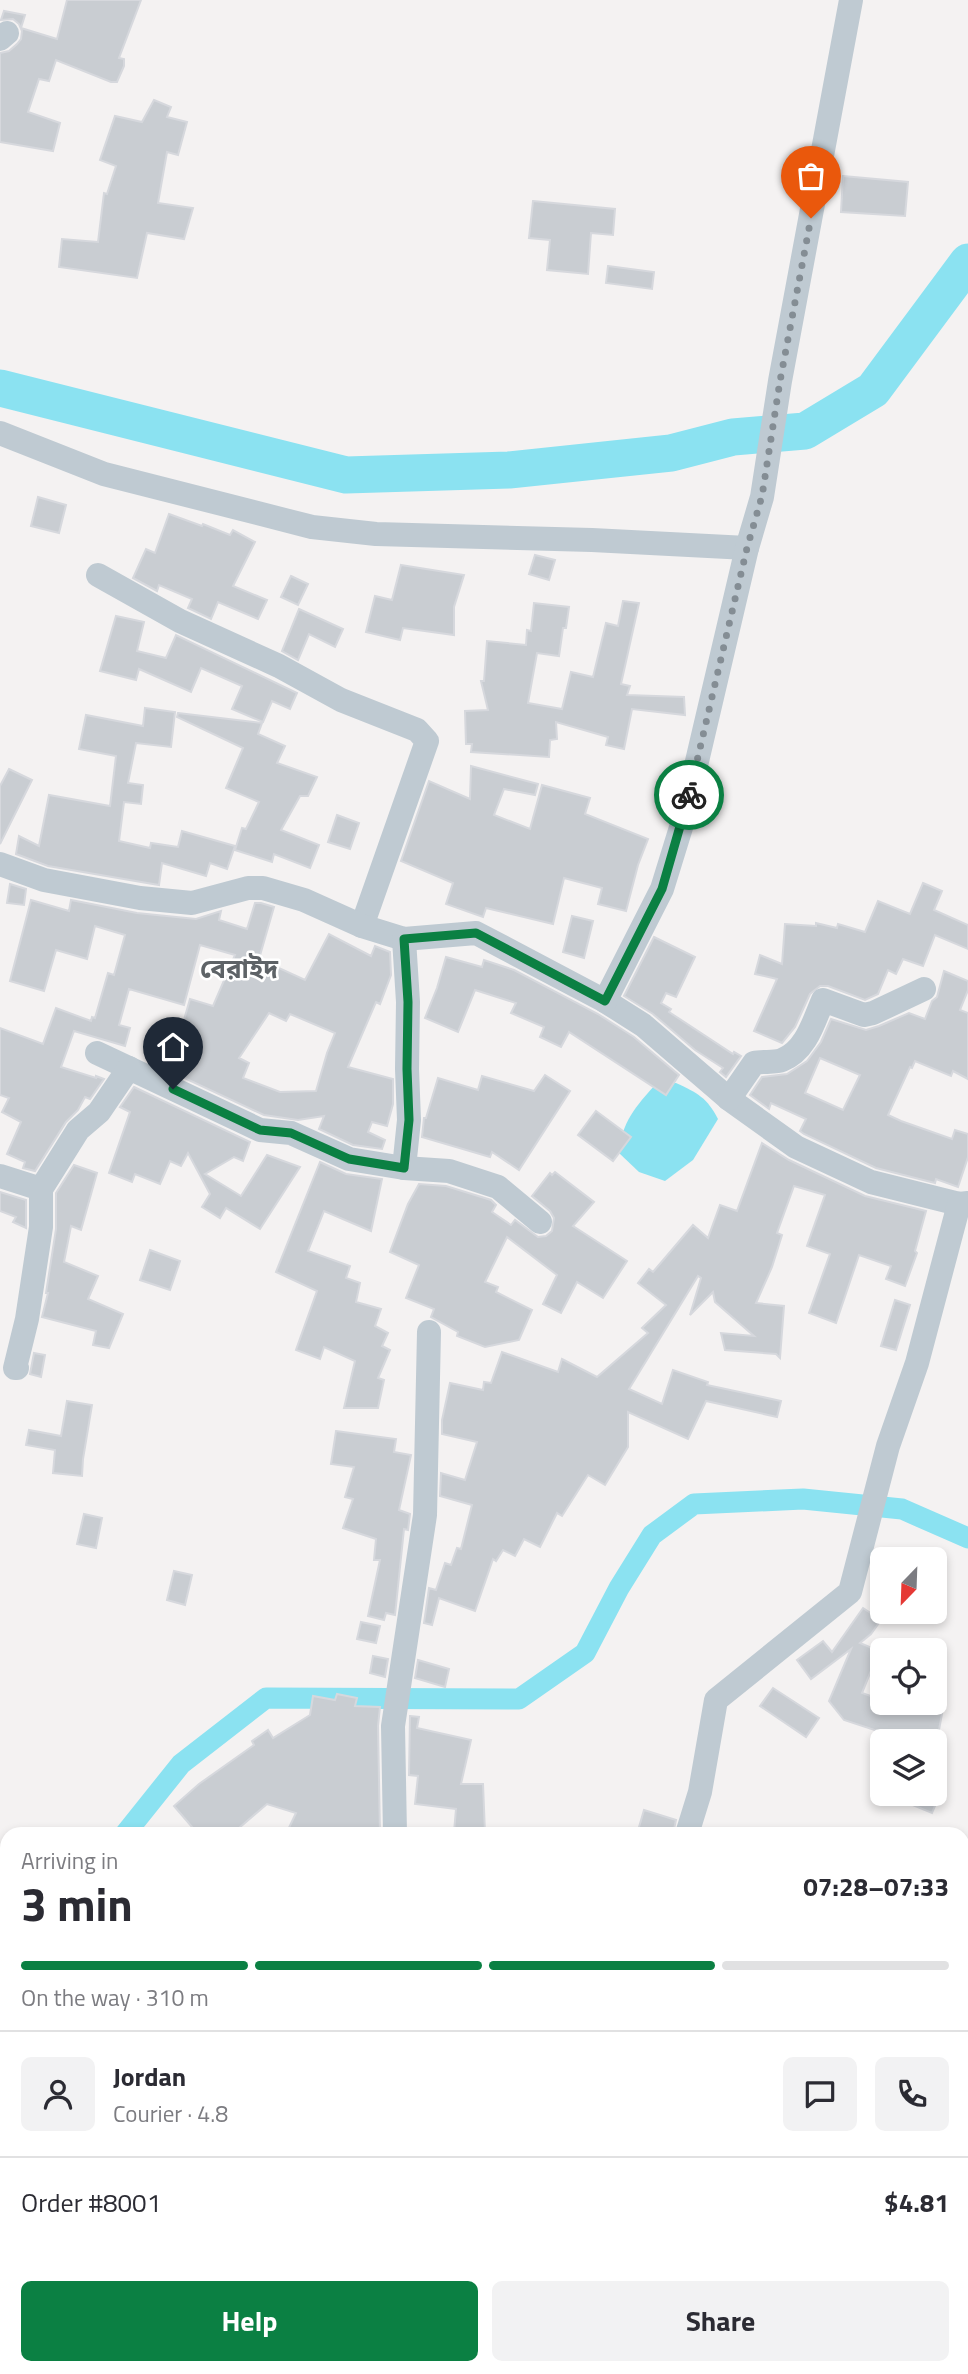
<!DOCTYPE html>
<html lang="en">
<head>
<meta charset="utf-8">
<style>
	:root { --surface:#fff; --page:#f2f2f3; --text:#2b2b33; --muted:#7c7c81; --line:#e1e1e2; --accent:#0b8043 }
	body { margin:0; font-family:"Titillium Web","Noto Sans Bengali",sans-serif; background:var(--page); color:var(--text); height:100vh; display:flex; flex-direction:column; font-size:26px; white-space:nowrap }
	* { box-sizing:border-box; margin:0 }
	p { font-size:23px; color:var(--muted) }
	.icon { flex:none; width:38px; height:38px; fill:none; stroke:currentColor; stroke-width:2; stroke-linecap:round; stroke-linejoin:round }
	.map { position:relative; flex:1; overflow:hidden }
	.details { position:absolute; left:0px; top:1827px; width:970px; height:548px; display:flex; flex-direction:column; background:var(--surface); border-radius:21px 21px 0 0; box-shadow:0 4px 10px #0003 }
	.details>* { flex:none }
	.needle { width:46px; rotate:203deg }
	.buttons { position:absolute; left:870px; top:1547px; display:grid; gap:14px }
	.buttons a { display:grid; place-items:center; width:77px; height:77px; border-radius:10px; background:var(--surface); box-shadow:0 4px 10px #0003; font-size:35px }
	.pin { position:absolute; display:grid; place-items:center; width:60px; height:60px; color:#fff; margin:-72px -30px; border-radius:50% 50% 50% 0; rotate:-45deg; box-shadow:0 0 7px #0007 }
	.pin .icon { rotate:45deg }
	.courier { position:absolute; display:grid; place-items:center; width:70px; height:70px; margin:-35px; border:5px solid #0b8043; border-radius:50%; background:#fff; color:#222; box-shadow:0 2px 9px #0007 }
	.overview em { font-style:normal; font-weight:700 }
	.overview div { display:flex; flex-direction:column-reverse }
	.overview { display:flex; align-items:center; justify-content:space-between; height:119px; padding:0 21px }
	h1 { font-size:46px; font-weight:700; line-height:52px }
	.bar { display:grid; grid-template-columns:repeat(4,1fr); gap:10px 7px; align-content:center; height:84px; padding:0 21px }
	.bar i { height:9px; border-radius:5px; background:var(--line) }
	.bar .active { background:var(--accent) }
	.bar p { grid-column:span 4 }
	.line { display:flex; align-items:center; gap:18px; padding:0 21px; border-top:2px solid var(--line) }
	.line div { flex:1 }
	.round { display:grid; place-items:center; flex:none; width:74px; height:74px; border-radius:10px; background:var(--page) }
	.primary-button { display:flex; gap:14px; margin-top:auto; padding:14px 21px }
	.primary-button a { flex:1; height:80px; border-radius:10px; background:var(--accent); color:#fff; font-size:28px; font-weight:700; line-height:80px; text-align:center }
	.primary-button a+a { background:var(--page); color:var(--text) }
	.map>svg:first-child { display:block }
	.water { fill:#8be2f1 }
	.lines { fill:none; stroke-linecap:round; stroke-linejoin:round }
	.canal { stroke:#8be2f1; stroke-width:21 }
	.river { stroke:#8be2f1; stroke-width:37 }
	.building { fill:#c9cdd2; stroke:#d6d8dd; stroke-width:2; fill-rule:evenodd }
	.minor { stroke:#bfcad2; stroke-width:24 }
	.major { stroke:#b1c3d1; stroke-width:30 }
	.done { stroke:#848d94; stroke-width:7; stroke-dasharray:0 12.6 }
	.route { stroke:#0b8043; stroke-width:9 }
	.labels { text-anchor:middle; stroke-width:5; stroke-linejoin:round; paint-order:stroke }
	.district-label { font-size:26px; font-weight:bold; fill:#5e6367; stroke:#fff }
</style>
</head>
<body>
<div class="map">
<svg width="968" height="2374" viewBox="0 0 968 2374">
	<rect width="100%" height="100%" fill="#f4f2f2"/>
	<path class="water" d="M 676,1083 C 698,1093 707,1098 718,1119 L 693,1160 L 665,1181 L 639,1172 L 619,1153 C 621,1123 636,1106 656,1084 Z"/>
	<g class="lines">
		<g class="canal">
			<polyline points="125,1834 181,1764 266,1698 519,1699 585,1653 619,1588 652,1535 694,1504 803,1499 902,1509 968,1538"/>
			<polyline points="0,2016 7,2006"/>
		</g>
		<polyline class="river" points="0,388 346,475 509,470 671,453 733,437 805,431 873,390 968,262"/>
	</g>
	<g class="building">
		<polygon points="67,0 141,0 119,58 124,59 124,66 117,82 111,82 56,60 49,81 39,79 28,112 60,123 53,151 0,142 0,53 9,51 17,44 21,39 22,31 19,24 13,19 1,20 4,11 25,15 21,28 57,39"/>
		<polygon points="154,100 171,107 167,117 187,122 178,155 167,152 158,203 193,208 184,239 147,233 137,278 59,267 62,239 98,242 104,193 107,194 116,166 100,160 115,116 142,122"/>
		<polygon points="843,176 908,182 905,216 841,212"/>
		<polygon points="533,201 615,209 613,235 591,233 588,274 547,270 550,240 529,238"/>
		<polygon points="608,266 654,272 652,289 606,283"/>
		<polygon points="38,497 66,505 59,533 31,526"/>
		<polygon points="169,514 202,526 203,524 230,535 233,530 255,542 233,586 267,600 258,619 218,602 211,619 188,608 192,599 159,585 157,591 133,578 146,549 155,553"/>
		<polygon points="535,555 555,560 549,580 529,574"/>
		<polygon points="401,565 464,575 454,607 454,635 403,628 400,640 366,632 375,596 392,600"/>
		<polygon points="291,576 308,584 298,605 281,597"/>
		<polygon points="623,601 639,603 621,684 630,686 627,695 684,697 685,715 632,709 624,749 606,745 608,737 556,722 557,739 550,740 549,757 471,752 472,744 466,744 465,711 488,710 481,681 484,681 487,641 526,645 527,630 531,631 534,603 569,607 566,628 563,628 559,656 537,653 528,703 562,709 571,672 593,677 606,623 618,626"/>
		<polygon points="299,609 343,629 335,647 309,634 298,660 282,651"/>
		<polygon points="116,616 144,622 137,651 166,658 176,635 297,693 290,709 272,701 263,722 232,709 242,686 201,668 191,692 139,669 136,680 100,671"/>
		<polygon points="145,708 175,712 171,747 136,743 128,783 143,785 141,804 124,802 119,841 150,848 151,843 178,847 182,831 235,846 227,869 210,863 206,876 162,863 159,885 48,866 16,854 19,836 39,846 49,795 110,806 116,756 79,749 86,715 143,726"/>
		<polygon points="178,713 262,723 258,734 285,746 277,763 317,777 308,796 300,796 281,830 319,845 310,868 274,854 272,862 235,850 242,828 246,829 259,802 226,788 243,748 177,717"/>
		<polygon points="471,766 538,784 535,795 504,789 494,815 530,829 542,785 590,798 585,814 648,839 638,865 626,911 598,904 602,888 564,878 553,924 486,908 483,917 446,904 453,883 401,861 429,781 470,799"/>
		<polygon points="9,769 32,780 0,844 0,786"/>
		<polygon points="337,815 359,823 350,849 328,842"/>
		<polygon points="923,883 942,891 934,910 968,925 968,949 935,935 923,966 903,959 896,974 888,970 878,994 865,1000 828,986 820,986 810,994 795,1027 782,1043 754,1031 777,979 755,974 760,955 782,964 785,924 816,926 816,923 837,928 838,924 865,932 878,901 910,914"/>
		<polygon points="10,884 26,889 24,905 7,903"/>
		<path d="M 31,900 L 69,911 L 71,900 L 137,913 L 196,919 L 221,911 L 219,920 L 247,929 L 255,903 L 261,903 L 274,907 L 259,959 L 305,980 L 329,934 L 371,956 L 375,946 L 390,952 L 391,975 L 380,1004 L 376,1002 L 348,1067 L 393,1079 L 393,1104 L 387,1126 L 372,1122 L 368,1132 L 385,1140 L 382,1149 L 353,1145 L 319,1129 L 324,1116 L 298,1120 L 264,1115 L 165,1069 L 174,1035 L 179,1037 L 190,999 L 213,1006 L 235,955 L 200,945 L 184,1005 L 129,989 L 119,1025 L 130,1028 L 125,1046 L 74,1031 L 61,1067 L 96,1078 L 96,1076 L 104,1079 L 90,1099 L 85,1097 L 78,1110 L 66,1122 L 35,1171 L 23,1168 L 25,1162 L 7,1154 L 21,1122 L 2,1112 L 9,1098 L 0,1095 L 0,1028 L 43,1044 L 56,1008 L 91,1021 L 92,1017 L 95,1018 L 108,973 L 114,975 L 125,935 L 95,926 L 87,959 L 56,950 L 44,991 L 10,981 ZM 269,1013 L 286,1021 L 290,1014 L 335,1033 L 327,1053 L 316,1091 L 280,1092 L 243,1078 L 249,1063 L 239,1058 Z"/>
		<polygon points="572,916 593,921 584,958 563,952"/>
		<polygon points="654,937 695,957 676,997 666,993 661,1003 671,1009 669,1012 733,1054 734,1052 741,1056 726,1077 720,1072 723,1068 695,1050 653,1014 624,996"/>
		<polygon points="446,957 482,967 484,960 514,970 598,1014 634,1037 679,1075 666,1095 569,1032 561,1047 540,1037 544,1027 511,1013 516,1003 475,990 458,1032 425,1018 437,988"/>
		<path d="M 944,971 L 968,981 L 968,990 L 960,1010 L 968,1013 L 968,1079 L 953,1071 L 951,1076 L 915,1061 L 912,1068 L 910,1067 L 888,1115 L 901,1121 L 952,1139 L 955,1130 L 968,1134 L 968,1157 L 958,1187 L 936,1179 L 935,1183 L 876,1168 L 804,1134 L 800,1131 L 806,1119 L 771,1103 L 769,1109 L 750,1095 L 762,1077 L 787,1074 L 807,1061 L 821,1042 L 831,1019 L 866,1030 L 879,1026 L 909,1013 L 925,1019 L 932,1001 L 937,997 ZM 820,1058 L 860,1075 L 843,1110 L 805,1093 Z"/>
		<polygon points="545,1075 570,1091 519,1170 492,1152 490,1157 422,1137 424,1118 426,1118 438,1078 478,1090 482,1076 534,1091"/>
		<polygon points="134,1087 250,1142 243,1161 234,1157 205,1174 241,1196 267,1155 300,1167 260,1229 226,1208 220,1218 202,1207 210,1194 188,1153 181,1166 170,1161 160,1184 135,1174 132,1182 109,1173 130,1112 120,1107"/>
		<polygon points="596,1111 631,1137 613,1161 578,1135"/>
		<polygon points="762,1143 789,1160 865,1196 926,1211 915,1251 917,1253 905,1286 886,1279 891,1266 859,1255 836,1323 809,1313 830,1254 807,1246 825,1195 794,1186 777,1233 782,1235 772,1267 756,1303 784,1306 780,1358 776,1354 725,1350 721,1333 754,1336 715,1302 713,1292 690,1315 701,1278 698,1276 629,1389 662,1404 673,1370 708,1382 707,1385 781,1401 777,1417 706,1401 688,1439 628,1412 628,1447 605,1485 588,1475 562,1516 557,1513 540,1547 524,1539 515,1556 503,1550 496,1561 493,1559 475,1611 439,1598 432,1625 424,1623 429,1588 436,1590 445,1563 451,1565 457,1548 461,1549 472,1505 440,1496 441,1473 465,1480 477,1442 442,1434 442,1420 450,1383 483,1390 484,1382 491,1383 502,1352 558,1372 562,1359 597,1377 648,1333 642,1328 666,1305 638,1283 649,1269 653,1272 693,1225 708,1238 720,1205 737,1211"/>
		<polygon points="320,1162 346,1174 382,1179 371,1231 324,1211 308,1251 350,1266 346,1278 360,1283 356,1302 381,1309 375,1326 388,1333 382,1346 390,1350 378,1378 384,1380 378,1408 344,1408 355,1361 324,1347 320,1359 296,1350 317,1291 276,1272"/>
		<polygon points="74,1165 97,1173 81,1230 71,1226 64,1262 98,1276 88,1299 123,1314 109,1348 93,1345 96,1331 42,1317 48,1293 46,1293 56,1229 56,1193"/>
		<polygon points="555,1172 594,1202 573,1226 627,1261 603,1298 577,1282 561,1313 543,1304 557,1275 507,1237 485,1282 498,1287 496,1292 532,1310 519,1340 485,1347 457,1336 458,1332 431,1317 434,1309 406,1298 419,1265 390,1252 408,1204 419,1184 446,1186 491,1200 496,1205 492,1212 511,1225 515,1220 538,1237 546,1236 552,1231 554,1218 550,1211 532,1196 550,1173 552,1175"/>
		<polygon points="0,1192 26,1200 26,1228 13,1222 16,1217 0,1211"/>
		<polygon points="150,1250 180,1261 170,1290 140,1280"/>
		<polygon points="895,1300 910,1305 896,1350 881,1346"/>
		<polygon points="34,1353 45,1355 41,1377 30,1374"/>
		<polygon points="67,1401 92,1405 83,1459 82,1476 53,1473 55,1450 26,1445 29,1430 61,1436"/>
		<polygon points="336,1431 396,1439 394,1452 411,1455 399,1510 410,1514 408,1530 404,1529 395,1615 386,1613 384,1620 368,1616 380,1560 374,1560 376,1539 343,1528 353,1499 345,1497 354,1467 331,1464"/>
		<polygon points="84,1514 102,1518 96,1548 77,1544"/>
		<polygon points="174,1571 192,1575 185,1605 167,1600"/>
		<polygon points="863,1608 881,1620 871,1634 860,1643 879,1651 862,1693 882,1700 882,1703 911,1711 913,1703 944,1703 937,1741 908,1741 844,1720 829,1701 851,1649 811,1679 797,1660 823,1641 832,1652"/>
		<polygon points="361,1622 380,1626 376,1643 357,1639"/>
		<polygon points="373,1656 388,1659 385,1677 370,1673"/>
		<polygon points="418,1660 449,1669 445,1687 415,1678"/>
		<polygon points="773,1688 819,1718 806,1737 760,1706"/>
		<polygon points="337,1694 357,1698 355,1706 380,1707 378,1726 380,1834 286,1834 296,1813 267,1804 232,1834 198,1834 174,1806 199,1784 254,1745 252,1741 268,1730 273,1738 310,1715 313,1696 335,1700"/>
		<polygon points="410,1716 419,1717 417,1728 471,1740 461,1784 483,1784 485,1833 454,1832 456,1809 415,1804 418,1776 409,1775"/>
		<polygon points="886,1794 940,1794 932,1813"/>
		<polygon points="644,1810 676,1820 673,1834 637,1834"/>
	</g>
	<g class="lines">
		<g class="minor">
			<polyline points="0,39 7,33"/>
			<polyline points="0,433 104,474 312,527 376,534 592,540 747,548"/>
			<polyline points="98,575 180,621 279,666 341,700 417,730 427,741 362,926"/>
			<polyline points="0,864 44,880 140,898 192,903 248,888 263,888 304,900 362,926 404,939 476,933 605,1001 643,1025 729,1099 796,1147 871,1182 959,1204 968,1203"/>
			<polyline points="404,939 408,1002 407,1069 409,1120 404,1168"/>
			<polyline points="605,1001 662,889 683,821 747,548 762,497 780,381 851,0"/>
			<polyline points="97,1053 260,1130 291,1133 349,1159 404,1168 449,1171 498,1187 540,1222"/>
			<path d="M 729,1099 L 754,1063 C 763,1061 775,1063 782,1060 C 806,1051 814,1021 823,1000 L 864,1015 L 873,1013 L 924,989"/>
			<polyline points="0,1176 41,1189"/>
			<polyline points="17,1368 15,1368 27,1319 41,1227 41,1189 78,1130 99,1112 129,1068"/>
			<polyline points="395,1834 393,1726 425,1515 429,1332"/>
			<polyline points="687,1834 700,1792 716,1700 850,1592 888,1446 917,1363 959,1204"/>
			<polyline points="593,2374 593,2368"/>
		</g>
		<g class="major">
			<polyline points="0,2231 7,2232"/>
			<polyline points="0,2267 7,2268"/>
			<polyline points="962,2353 968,2354"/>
			<polyline points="759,2368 808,2374"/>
		</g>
	</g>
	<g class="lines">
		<polyline class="done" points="689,795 747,548 762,496 780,381 811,218"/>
		<polyline class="route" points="173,1089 260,1130 291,1133 349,1159 404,1168 409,1120 407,1069 408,1002 404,939 476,933 605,1001 662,889 689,795"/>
	</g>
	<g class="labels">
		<g class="district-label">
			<text x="239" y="978">বেরাইদ</text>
		</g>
	</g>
</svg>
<div class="buttons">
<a><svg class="needle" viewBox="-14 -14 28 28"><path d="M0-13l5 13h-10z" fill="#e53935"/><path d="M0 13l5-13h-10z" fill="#7c7c81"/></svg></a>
<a><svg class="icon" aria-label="locate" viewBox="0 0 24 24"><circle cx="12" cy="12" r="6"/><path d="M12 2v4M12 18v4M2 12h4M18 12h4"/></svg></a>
<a><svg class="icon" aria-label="layers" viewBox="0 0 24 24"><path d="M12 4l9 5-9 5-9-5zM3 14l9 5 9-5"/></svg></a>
</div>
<div class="pin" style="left:811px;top:218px;background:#ea580c"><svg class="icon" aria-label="bag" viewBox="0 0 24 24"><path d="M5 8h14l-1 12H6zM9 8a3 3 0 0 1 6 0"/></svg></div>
<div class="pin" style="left:173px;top:1089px;background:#1f2937"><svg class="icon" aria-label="home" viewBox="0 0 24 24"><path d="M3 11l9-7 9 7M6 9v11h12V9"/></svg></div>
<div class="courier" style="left:689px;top:795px"><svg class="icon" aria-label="bike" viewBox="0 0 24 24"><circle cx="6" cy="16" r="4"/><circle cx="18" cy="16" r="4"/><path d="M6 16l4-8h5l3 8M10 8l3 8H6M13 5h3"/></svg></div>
<section class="details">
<div class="overview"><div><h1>3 min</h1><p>Arriving in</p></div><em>07:28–07:33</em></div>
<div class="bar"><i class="active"></i><i class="active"></i><i class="active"></i><i></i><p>On the way · 310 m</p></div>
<div class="line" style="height:126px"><a class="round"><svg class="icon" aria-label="person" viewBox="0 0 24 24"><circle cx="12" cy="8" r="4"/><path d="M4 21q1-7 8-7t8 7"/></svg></a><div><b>Jordan</b><p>Courier · 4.8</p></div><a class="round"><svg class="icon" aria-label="chat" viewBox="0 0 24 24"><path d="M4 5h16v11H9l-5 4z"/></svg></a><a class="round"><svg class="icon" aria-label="phone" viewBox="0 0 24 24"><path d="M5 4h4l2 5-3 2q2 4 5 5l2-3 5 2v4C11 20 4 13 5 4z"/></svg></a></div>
<div class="line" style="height:91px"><div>Order #8001</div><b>$4.81</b></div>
<div class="primary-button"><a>Help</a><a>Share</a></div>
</section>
</div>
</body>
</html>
